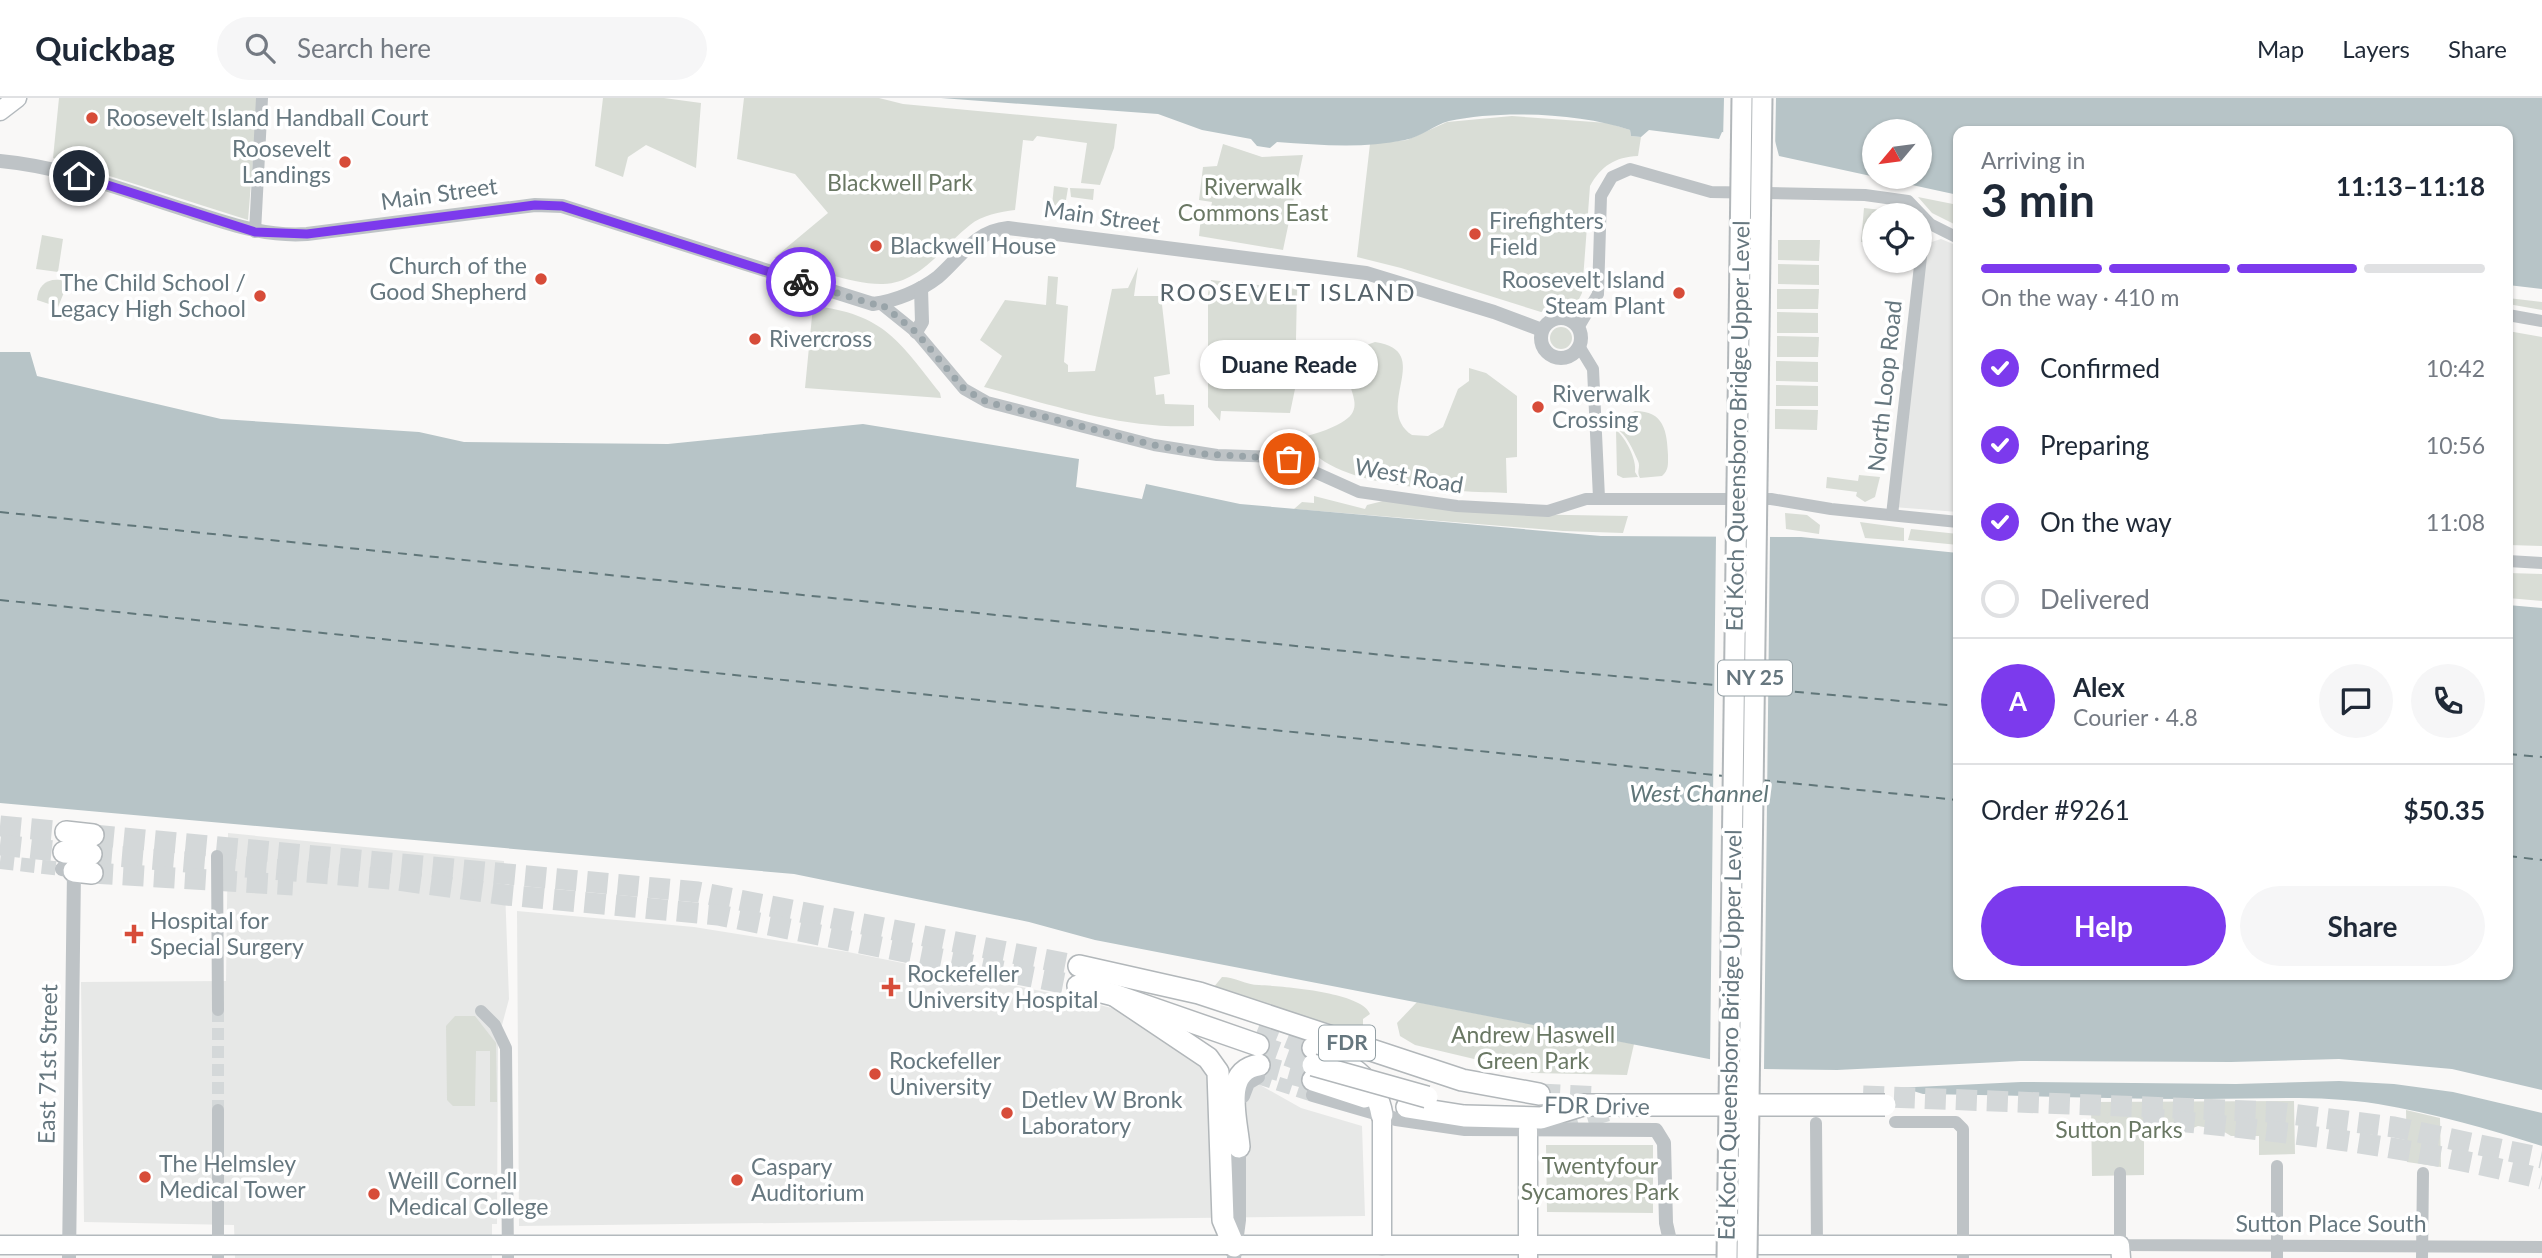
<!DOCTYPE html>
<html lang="en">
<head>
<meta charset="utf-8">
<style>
	:root { --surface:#fff; --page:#f6f6f7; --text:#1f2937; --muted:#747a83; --line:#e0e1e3; --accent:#7c3aed }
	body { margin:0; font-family:Lato,sans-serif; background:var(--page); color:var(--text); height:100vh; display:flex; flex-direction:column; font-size:26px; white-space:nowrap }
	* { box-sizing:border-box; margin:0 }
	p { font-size:23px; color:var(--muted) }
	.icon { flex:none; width:38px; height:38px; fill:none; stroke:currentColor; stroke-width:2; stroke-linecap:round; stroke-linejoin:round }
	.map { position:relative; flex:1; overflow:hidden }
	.side { position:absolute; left:1953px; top:28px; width:560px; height:854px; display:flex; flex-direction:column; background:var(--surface); border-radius:14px; box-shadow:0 2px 5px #0004 }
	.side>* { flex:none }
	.needle { width:46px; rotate:241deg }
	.tools { position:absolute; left:1862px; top:21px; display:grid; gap:14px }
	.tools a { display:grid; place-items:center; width:70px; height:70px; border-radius:50%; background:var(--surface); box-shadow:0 2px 5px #0004; font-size:35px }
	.pin { position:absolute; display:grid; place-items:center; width:60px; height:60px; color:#fff; margin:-30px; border:4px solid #fff; border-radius:50%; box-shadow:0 2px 7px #0007 }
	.courier { position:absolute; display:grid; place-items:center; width:70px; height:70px; margin:-35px; border:5px solid #7c3aed; border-radius:50%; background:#fff; color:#222; box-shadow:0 2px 9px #0007 }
	.bubble { position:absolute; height:49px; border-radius:24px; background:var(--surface); box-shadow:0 2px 5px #0004; font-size:23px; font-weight:700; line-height:49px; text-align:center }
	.summary em { font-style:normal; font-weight:700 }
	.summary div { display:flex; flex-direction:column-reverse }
	.summary { display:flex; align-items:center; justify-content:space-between; height:119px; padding:0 28px }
	h1 { font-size:46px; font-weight:700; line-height:52px }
	.bar { display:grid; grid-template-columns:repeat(4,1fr); gap:10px 7px; align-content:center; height:84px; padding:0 28px }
	.bar i { height:9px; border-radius:5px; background:var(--line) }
	.bar .on { background:var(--accent) }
	.bar p { grid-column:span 4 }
	.line { display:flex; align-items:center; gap:18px; padding:0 28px; border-top:2px solid var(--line) }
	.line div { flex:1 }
	.round { display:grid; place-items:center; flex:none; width:74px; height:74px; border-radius:37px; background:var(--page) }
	ol { padding:0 28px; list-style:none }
	li { display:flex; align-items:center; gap:21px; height:77px }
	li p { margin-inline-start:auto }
	li .icon { padding:7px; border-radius:50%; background:var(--accent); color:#fff; stroke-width:4 }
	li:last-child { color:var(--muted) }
	li i { width:38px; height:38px; border:4px solid var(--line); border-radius:50% }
	.action { display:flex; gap:14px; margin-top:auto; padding:14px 28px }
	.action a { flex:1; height:80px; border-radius:42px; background:var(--accent); color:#fff; font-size:28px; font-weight:700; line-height:80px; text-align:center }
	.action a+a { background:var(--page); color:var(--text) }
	header { display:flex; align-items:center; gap:42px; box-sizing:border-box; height:98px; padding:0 35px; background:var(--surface); border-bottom:2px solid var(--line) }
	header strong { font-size:33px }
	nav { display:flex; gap:38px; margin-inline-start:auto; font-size:24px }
	.search { width:490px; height:63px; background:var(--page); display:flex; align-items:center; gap:18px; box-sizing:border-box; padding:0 24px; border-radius:38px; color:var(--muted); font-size:26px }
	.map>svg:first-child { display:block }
	.built { fill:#e7e8e7 }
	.green { fill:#d9ddd6 }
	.water { fill:#b7c4c7; fill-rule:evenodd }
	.pier { fill:#f9f8f7 }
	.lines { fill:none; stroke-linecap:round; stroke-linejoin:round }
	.ferry { stroke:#607679; stroke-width:2; stroke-dasharray:9 7; stroke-linecap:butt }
	.minor-tunnel { stroke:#d4d8d9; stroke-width:12; stroke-dasharray:12 6; stroke-linecap:butt }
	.tertiary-tunnel { stroke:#d4d8d9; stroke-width:14; stroke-dasharray:14 7; stroke-linecap:butt }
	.motorway-tunnel { stroke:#d4d8d9; stroke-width:21; stroke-dasharray:21 10; stroke-linecap:butt }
	.secondary-casing { stroke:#b3b9bd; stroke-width:21 }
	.motorway-casing { stroke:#b2b7ba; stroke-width:24 }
	.minor { stroke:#bec3c6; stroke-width:12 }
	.tertiary { stroke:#bec3c6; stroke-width:14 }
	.secondary { stroke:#fff; stroke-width:18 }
	.motorway { stroke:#fff; stroke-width:21 }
	.trunk-bridge-casing { stroke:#b2b7ba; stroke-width:23; stroke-linecap:butt }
	.motorway-bridge-casing { stroke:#b2b7ba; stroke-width:24; stroke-linecap:butt }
	.trunk-bridge { stroke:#fff; stroke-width:19 }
	.motorway-bridge { stroke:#fff; stroke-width:21 }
	.done { stroke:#99a4a9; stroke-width:7; stroke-dasharray:0 12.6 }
	.route { stroke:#7c3aed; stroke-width:9 }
	.poi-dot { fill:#d74c39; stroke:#fff; stroke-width:2.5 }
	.labels { text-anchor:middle; stroke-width:7; stroke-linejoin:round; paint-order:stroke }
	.shield { fill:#fff; stroke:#94a0a5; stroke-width:2 }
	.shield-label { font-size:21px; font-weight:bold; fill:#66777f }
	.poi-label { font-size:23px; fill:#66777f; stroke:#fff; text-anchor:start }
	.park-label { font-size:23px; fill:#6a7864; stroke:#fff }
	.street-label { font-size:23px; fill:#66777f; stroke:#fff }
	.neighbourhood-label { font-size:24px; letter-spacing:2px; fill:#57646b; stroke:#fff }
	.water-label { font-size:24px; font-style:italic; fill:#607679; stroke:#fff }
</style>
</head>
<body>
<header>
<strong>Quickbag</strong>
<div class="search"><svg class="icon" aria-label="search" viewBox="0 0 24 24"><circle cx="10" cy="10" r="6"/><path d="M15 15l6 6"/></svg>Search here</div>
<nav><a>Map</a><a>Layers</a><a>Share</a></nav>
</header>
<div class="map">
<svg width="2542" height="1160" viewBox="0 0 2542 1160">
	<rect width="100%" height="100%" fill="#f9f8f7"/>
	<g class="built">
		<polygon points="1941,141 1958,148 1958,414 1893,409 1922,147"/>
		<polygon points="228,735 504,763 509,901 498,942 497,1126 492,1126 492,1160 235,1160 234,1127 84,1124 81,884 226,883"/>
		<polygon points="517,813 694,829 848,854 1061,897 1123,913 1216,970 1260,987 1301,1010 1362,1028 1365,1118 519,1128"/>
	</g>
	<g class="green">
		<polygon points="59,0 258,0 248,122 53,60"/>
		<polygon points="603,0 664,0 701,5 696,70 646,47 628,59 623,79 595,68"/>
		<path d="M 744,0 L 879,0 L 903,6 L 1117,26 L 1114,50 L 1100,87 L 1081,85 L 1087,45 L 1037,38 L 1033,43 L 1023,42 L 1015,112 C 1000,114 982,117 970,127 C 943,148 921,185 883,186 C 852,187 805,168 774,160 L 828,115 L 795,76 L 737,61 Z"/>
		<path d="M 1512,18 L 1608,25 L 1630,32 L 1631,38 L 1641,39 L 1638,58 C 1615,59 1601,68 1590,88 L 1582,195 L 1579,201 L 1541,214 L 1401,170 L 1357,159 L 1370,46 L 1407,42 L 1447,24 Z"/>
		<polygon points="1223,46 1262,59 1303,57 1283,152 1199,138 1201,118 1209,119 1212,104 1199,102 1203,69 1217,68"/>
		<polygon points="1054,88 1068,90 1066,102 1061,102 1057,108 1052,107"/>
		<polygon points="1070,90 1094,91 1093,102 1071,99"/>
		<polygon points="1918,99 1958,107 1958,128 1932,115"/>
		<polygon points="1864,110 1909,115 1909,117 1874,117 1874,145 1861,144"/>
		<polygon points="42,137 63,141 58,174 36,171"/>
		<polygon points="1778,142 1820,142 1819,163 1778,162"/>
		<polygon points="1778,166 1819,167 1819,187 1778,186"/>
		<path d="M 1138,169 L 1134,198 L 1161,198 L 1170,276 L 1154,279 L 1156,297 L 1164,296 L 1165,306 L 1194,307 L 1194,328 C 1122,331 1053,307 984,289 L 1002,258 L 980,242 L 1005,202 L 1046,207 L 1048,178 L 1058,179 L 1056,206 L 1068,208 L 1064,264 L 1068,267 L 1068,274 L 1095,273 L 1112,191 L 1128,190 Z"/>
		<path d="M 61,182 L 67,187 L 58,209 L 37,202 C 38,188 46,180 61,182 Z"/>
		<polygon points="1211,182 1297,191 1295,291 1290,315 1221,313 1220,323 1208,309 1208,195"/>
		<polygon points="1777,191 1819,191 1818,211 1777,211"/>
		<polygon points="2508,200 2542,204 2542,212 2508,206"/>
		<path d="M 813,208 C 883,215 900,244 940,295 L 941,300 L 805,290 Z"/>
		<polygon points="1777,214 1818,215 1818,235 1777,235"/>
		<circle cx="1561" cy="240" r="11"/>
		<polygon points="2508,233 2542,239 2542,448 2508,447"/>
		<polygon points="1777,238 1819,239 1818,259 1777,259"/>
		<path d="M 1375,244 C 1436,253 1372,310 1412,337 L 1428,338 L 1443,329 L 1458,291 L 1469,283 L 1469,270 L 1486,275 L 1517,298 L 1517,359 L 1506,360 L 1507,395 C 1460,393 1320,392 1304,339 C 1397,313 1328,296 1355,251 Z"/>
		<polygon points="1776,263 1818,264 1818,284 1776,283"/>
		<polygon points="1776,287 1818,288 1818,308 1776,308"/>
		<polygon points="1775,311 1818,312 1817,332 1775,331"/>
		<path d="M 1635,313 C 1664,313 1667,333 1668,357 C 1668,366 1669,372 1662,378 L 1640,380 C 1636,373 1641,369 1638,363 C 1633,352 1627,337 1616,330 L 1623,319 Z"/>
		<path d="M 1616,332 C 1626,340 1637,362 1635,374 L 1638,379 L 1623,380 L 1617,377 Z"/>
		<polygon points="1859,377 1880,379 1875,399 1865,404 1856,398 1857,394 1826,390 1827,379 1858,383"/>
		<polygon points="1314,398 1365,411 1367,407 1383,403 1509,416 1628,418 1623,435 1563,433 1294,411 1302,404 1314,405"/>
		<polygon points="1785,415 1807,417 1820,427 1819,436 1786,431"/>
		<polygon points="1860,424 1904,430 1904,443 1865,440"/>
		<polygon points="1911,431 1958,436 1958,447 1908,442"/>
		<polygon points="2508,475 2542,476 2542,503 2508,500"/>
		<path d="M 1222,879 C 1235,879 1246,887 1259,887 C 1280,888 1363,894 1370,916 L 1363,921 L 1363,927 L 1374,937 L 1374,943 L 1213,890 Z"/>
		<polygon points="1417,904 1634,946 1627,977 1533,975 1415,947 1400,938 1397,925"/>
		<polygon points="455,918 475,918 496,945 497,1004 490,1004 490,953 476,953 475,1008 453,1008 447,1002 446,928"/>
		<polygon points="2294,1003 2295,1056 2259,1057 2259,1038 2231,1038 2221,1032 2198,1028 2163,1042 2144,1043 2144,1077 2092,1078 2091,1004"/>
		<polygon points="2406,1012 2440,1020 2441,1069 2407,1064"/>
		<polygon points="1546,1047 1653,1047 1653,1115 1547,1114"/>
	</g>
	<g class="water">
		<path d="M 941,0 L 2542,0 L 2542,191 L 2508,187 L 2508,33 L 1958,33 L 1958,97 L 1779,58 L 1775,43 L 1722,34 L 1719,41 L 1649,32 L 1641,39 L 1631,38 L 1630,32 C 1580,15 1501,12 1449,23 C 1434,27 1421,39 1405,42 C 1363,51 1319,47 1277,44 L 1270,50 L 1257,48 L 1251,41 L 1202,32 L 1158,16 ZM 1874,33 L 1920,33 L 1920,79 L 1874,79 Z"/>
		<path d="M 0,254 L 30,254 L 37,278 L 221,321 L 419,334 L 464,344 L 668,346 L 863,326 L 1079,361 L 1076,389 L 1142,401 L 1146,386 L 1240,406 L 1601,438 L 1801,439 L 1958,455 L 1958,877 L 2508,877 L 2508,507 L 2542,510 L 2542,1048 C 2488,1031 2433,1015 2378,1006 C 2314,996 2251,1002 2187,1001 C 2098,1001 2012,997 1923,996 L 1910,992 L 1896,993 L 1896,989 L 1781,975 L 1095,842 L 1029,824 L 794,776 L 0,705 Z"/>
	</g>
	<g class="pier">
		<polygon points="1724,0 1776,0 1775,56 1772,46 1726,38 1723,43"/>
		<polygon points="1707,435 1779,436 1770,438 1764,971 1837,972 2020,963 2231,964 2339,961 2452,971 2542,992 2542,1015 2453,994 2394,986 2339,983 2236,986 2021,984 1873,991 1812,985 1710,964 1716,438"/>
	</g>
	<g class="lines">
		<g class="ferry">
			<polyline points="0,414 1403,559 1726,588"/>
			<polyline points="0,502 1724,678"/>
			<polyline points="1763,591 1958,608"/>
			<polyline points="2508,656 2542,659"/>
			<polyline points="1761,682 1958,702"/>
			<polyline points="2508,758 2542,762"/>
		</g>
		<polyline class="minor-tunnel" points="218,912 218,1012"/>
		<g class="tertiary-tunnel">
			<polyline points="0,764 62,771"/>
			<polyline points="1258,979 1313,997"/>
		</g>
		<g class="motorway-tunnel">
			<polyline points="0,728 66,734"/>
			<polyline points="93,737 698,794 1079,868"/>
			<polyline points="0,747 64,754"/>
			<polyline points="91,756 390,781 506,797 718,817 1078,888"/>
			<polyline points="92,775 293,787"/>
			<polyline points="1259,928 1313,950"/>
			<polyline points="1258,947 1313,967"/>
			<polyline points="1259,967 1313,982"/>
			<polyline points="1539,996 1600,999"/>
			<polyline points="1863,998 2275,1014 2394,1029 2542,1060"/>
			<path d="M 2143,1020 C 2276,1032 2412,1048 2542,1081"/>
			<polyline points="1557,1027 1617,1010"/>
		</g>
		<g class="secondary-casing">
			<g id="secondary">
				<polyline points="0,13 17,0"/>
				<polyline points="1382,1017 1382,1147"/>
				<polyline points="0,1147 2120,1147 2121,1160"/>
				<polyline points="1528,1160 1528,1032"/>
			</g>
		</g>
		<g class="motorway-casing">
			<g id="motorway">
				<polyline points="66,734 93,737"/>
				<polyline points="64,754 91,756"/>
				<polyline points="74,773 92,775"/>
				<polyline points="1079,868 1199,895 1462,982 1539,996"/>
				<polyline points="1078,888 1114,897 1258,947"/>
				<polyline points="1114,897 1208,960 1218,974 1223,1122 1234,1148"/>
				<path d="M 1313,950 C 1345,963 1376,979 1382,1017"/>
				<polyline points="1313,982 1365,999"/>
				<polyline points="1407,1009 1464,1018 1541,1020 1583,1007"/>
				<path d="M 1239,1049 C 1237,1022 1221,973 1259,967"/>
			</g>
		</g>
		<g class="minor">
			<polyline points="255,134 262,0"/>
			<polyline points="880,205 916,234 964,291 987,304 1154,347 1217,357 1281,359 1359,394 1457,408 1548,413 1586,401 1771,401 1831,411 1958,424"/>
			<polyline points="2508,217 2542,223"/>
			<polyline points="1578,230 1598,196 1601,98 1612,79 1630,71 1711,94 1865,97 1908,103 1930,126 1958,140"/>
			<polyline points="1579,248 1593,271 1599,400"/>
			<polyline points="1892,417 1925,123"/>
			<polyline points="2508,463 2542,465"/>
			<polyline points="217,758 218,912"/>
			<polyline points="481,913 495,927 506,950 508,1160"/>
			<polyline points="218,1012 218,1160"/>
			<polyline points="1895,1024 1956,1024 1963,1031 1963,1160"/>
			<polyline points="1816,1025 1817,1147"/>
			<polyline points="2277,1068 2277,1160"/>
			<polyline points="2120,1075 2120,1147 2542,1149"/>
			<polyline points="2422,1160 2423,1075"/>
		</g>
		<g class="tertiary">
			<path d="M 0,63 C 65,69 125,93 186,112 C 227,125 264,139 307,136 L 535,107 L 562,108 L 873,206 C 895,203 920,193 938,179 C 961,159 975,133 1008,130 L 1366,175 L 1494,214 L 1542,232"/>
			<circle cx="1561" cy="240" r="20"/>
			<polyline points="916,234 922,224 921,190"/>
			<polyline points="62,771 74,773 69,1160"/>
			<polyline points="1313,997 1396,1021 1465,1031 1656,1032 1664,1045 1666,1125 1671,1147"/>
			<polyline points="1243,998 1248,985 1258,979"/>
			<polyline points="1234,1160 1239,1122 1239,1043"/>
		</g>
		<use href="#secondary" class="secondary"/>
		<use href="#motorway" class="motorway"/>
		<g class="trunk-bridge-casing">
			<g id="trunk-bridge">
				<polyline points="1727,1160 1742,0"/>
				<polyline points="1747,1160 1762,0"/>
			</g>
		</g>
		<g class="motorway-bridge-casing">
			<g id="motorway-bridge">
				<polyline points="1313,967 1427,999"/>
				<polyline points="1583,1007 1885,1007"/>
			</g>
		</g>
		<use href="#trunk-bridge" class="trunk-bridge"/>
		<use href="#motorway-bridge" class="motorway-bridge"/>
	</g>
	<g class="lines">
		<polyline class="done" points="801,184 873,206 880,205 916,234 964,291 987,304 1154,347 1205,356 1289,361"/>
		<polyline class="route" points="79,78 255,134 307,136 535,107 562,108 801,184"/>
	</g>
	<g class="poi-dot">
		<circle cx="92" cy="20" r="7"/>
		<circle cx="345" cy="64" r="7"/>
		<circle cx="1475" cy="136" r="7"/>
		<circle cx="876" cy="148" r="7"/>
		<circle cx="541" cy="181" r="7"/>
		<circle cx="1679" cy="195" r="7"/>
		<circle cx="260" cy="198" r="7"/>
		<circle cx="755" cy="241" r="7"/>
		<circle cx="1538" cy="309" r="7"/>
		<path d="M130.5 825.5h7v7h7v7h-7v7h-7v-7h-7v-7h7z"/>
		<path d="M887.5 878.5h7v7h7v7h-7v7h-7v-7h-7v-7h7z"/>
		<circle cx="875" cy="976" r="7"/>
		<circle cx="1007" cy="1015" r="7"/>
		<circle cx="145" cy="1079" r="7"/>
		<circle cx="737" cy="1082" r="7"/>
		<circle cx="374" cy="1096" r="7"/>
	</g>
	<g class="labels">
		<g class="shield">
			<rect x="1718" y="562.5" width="74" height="35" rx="5"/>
			<rect x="1319" y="927.5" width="56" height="35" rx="5"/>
		</g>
		<g class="shield-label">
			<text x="1755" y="587">NY 25</text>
			<text x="1347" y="952">FDR</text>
		</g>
		<g class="poi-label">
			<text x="106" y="28">Roosevelt Island Handball Court</text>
			<text x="331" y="59" text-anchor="end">Roosevelt<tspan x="331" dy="26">Landings</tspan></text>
			<text x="1489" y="131">Firefighters<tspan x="1489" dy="26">Field</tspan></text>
			<text x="890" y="156">Blackwell House</text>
			<text x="527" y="176" text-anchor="end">Church of the<tspan x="527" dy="26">Good Shepherd</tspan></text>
			<text x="1665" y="190" text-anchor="end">Roosevelt Island<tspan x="1665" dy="26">Steam Plant</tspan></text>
			<text x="246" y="193" text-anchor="end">The Child School /<tspan x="246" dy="26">Legacy High School</tspan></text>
			<text x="769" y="249">Rivercross</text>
			<text x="1552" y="304">Riverwalk<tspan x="1552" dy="26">Crossing</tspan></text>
			<text x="150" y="831">Hospital for<tspan x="150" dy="26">Special Surgery</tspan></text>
			<text x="907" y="884">Rockefeller<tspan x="907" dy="26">University Hospital</tspan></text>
			<text x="889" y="971">Rockefeller<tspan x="889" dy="26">University</tspan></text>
			<text x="1021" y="1010">Detlev W Bronk<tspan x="1021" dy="26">Laboratory</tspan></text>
			<text x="159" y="1074">The Helmsley<tspan x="159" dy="26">Medical Tower</tspan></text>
			<text x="751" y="1077">Caspary<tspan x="751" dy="26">Auditorium</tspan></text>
			<text x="388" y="1091">Weill Cornell<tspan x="388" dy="26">Medical College</tspan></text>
		</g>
		<g class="park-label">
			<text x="900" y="93">Blackwell Park</text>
			<text x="1253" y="97">Riverwalk<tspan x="1253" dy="26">Commons East</tspan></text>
			<text x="1533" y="945">Andrew Haswell<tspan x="1533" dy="26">Green Park</tspan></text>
			<text x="2119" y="1040">Sutton Parks</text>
			<text x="1600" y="1076">Twentyfour<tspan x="1600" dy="26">Sycamores Park</tspan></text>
		</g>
		<g class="street-label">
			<text transform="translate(439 96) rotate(-8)" y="8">Main Street</text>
			<text transform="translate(1102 119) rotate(8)" y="8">Main Street</text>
			<text transform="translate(1885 288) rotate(-84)" y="8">North Loop Road</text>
			<text transform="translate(1738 328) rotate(-89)" y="8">Ed Koch Queensboro Bridge Upper Level</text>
			<text transform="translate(1409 378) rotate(10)" y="8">West Road</text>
			<text transform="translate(1730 937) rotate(-89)" y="8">Ed Koch Queensboro Bridge Upper Level</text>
			<text transform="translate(48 966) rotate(-89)" y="8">East 71st Street</text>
			<text transform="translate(1597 1008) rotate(1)" y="8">FDR Drive</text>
			<text x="2331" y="1134">Sutton Place South</text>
		</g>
		<g class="neighbourhood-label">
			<text x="1288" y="203">ROOSEVELT ISLAND</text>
		</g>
		<g class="water-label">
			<text x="1699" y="704">West Channel</text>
		</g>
	</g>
</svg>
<div class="tools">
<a><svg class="needle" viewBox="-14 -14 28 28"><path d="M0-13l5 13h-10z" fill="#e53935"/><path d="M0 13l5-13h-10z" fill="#747a83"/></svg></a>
<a><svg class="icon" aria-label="locate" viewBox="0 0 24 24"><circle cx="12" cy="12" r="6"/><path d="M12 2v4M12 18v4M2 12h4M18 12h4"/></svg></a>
</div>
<div class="pin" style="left:1289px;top:361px;background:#ea580c"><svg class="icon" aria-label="bag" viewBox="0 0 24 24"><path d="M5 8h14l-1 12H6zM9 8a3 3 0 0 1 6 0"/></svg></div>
<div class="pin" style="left:79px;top:78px;background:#1f2937"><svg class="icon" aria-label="home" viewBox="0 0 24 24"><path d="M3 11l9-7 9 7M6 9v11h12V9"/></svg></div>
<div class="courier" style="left:801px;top:184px"><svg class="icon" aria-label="bike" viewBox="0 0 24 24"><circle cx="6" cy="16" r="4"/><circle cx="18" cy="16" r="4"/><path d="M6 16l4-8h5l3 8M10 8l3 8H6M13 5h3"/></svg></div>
<div class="bubble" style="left:1200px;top:242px;width:178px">Duane Reade</div>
<section class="side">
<div class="summary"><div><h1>3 min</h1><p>Arriving in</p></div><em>11:13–11:18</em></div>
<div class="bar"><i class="on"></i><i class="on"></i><i class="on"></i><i></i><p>On the way · 410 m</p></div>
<ol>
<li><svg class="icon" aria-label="check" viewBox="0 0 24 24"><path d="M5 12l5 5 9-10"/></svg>Confirmed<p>10:42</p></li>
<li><svg class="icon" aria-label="check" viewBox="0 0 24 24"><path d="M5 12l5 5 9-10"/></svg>Preparing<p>10:56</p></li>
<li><svg class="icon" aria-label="check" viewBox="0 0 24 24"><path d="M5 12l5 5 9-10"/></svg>On the way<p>11:08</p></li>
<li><i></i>Delivered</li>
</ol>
<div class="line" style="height:126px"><b class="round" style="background:var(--accent);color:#fff">A</b><div><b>Alex</b><p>Courier · 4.8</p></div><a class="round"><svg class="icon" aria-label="chat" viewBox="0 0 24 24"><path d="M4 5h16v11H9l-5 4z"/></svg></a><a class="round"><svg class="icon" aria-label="phone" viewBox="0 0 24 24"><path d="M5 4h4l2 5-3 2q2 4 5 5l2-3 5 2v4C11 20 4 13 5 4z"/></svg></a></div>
<div class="line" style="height:91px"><div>Order #9261</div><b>$50.35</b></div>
<div class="action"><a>Help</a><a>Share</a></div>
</section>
</div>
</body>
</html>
